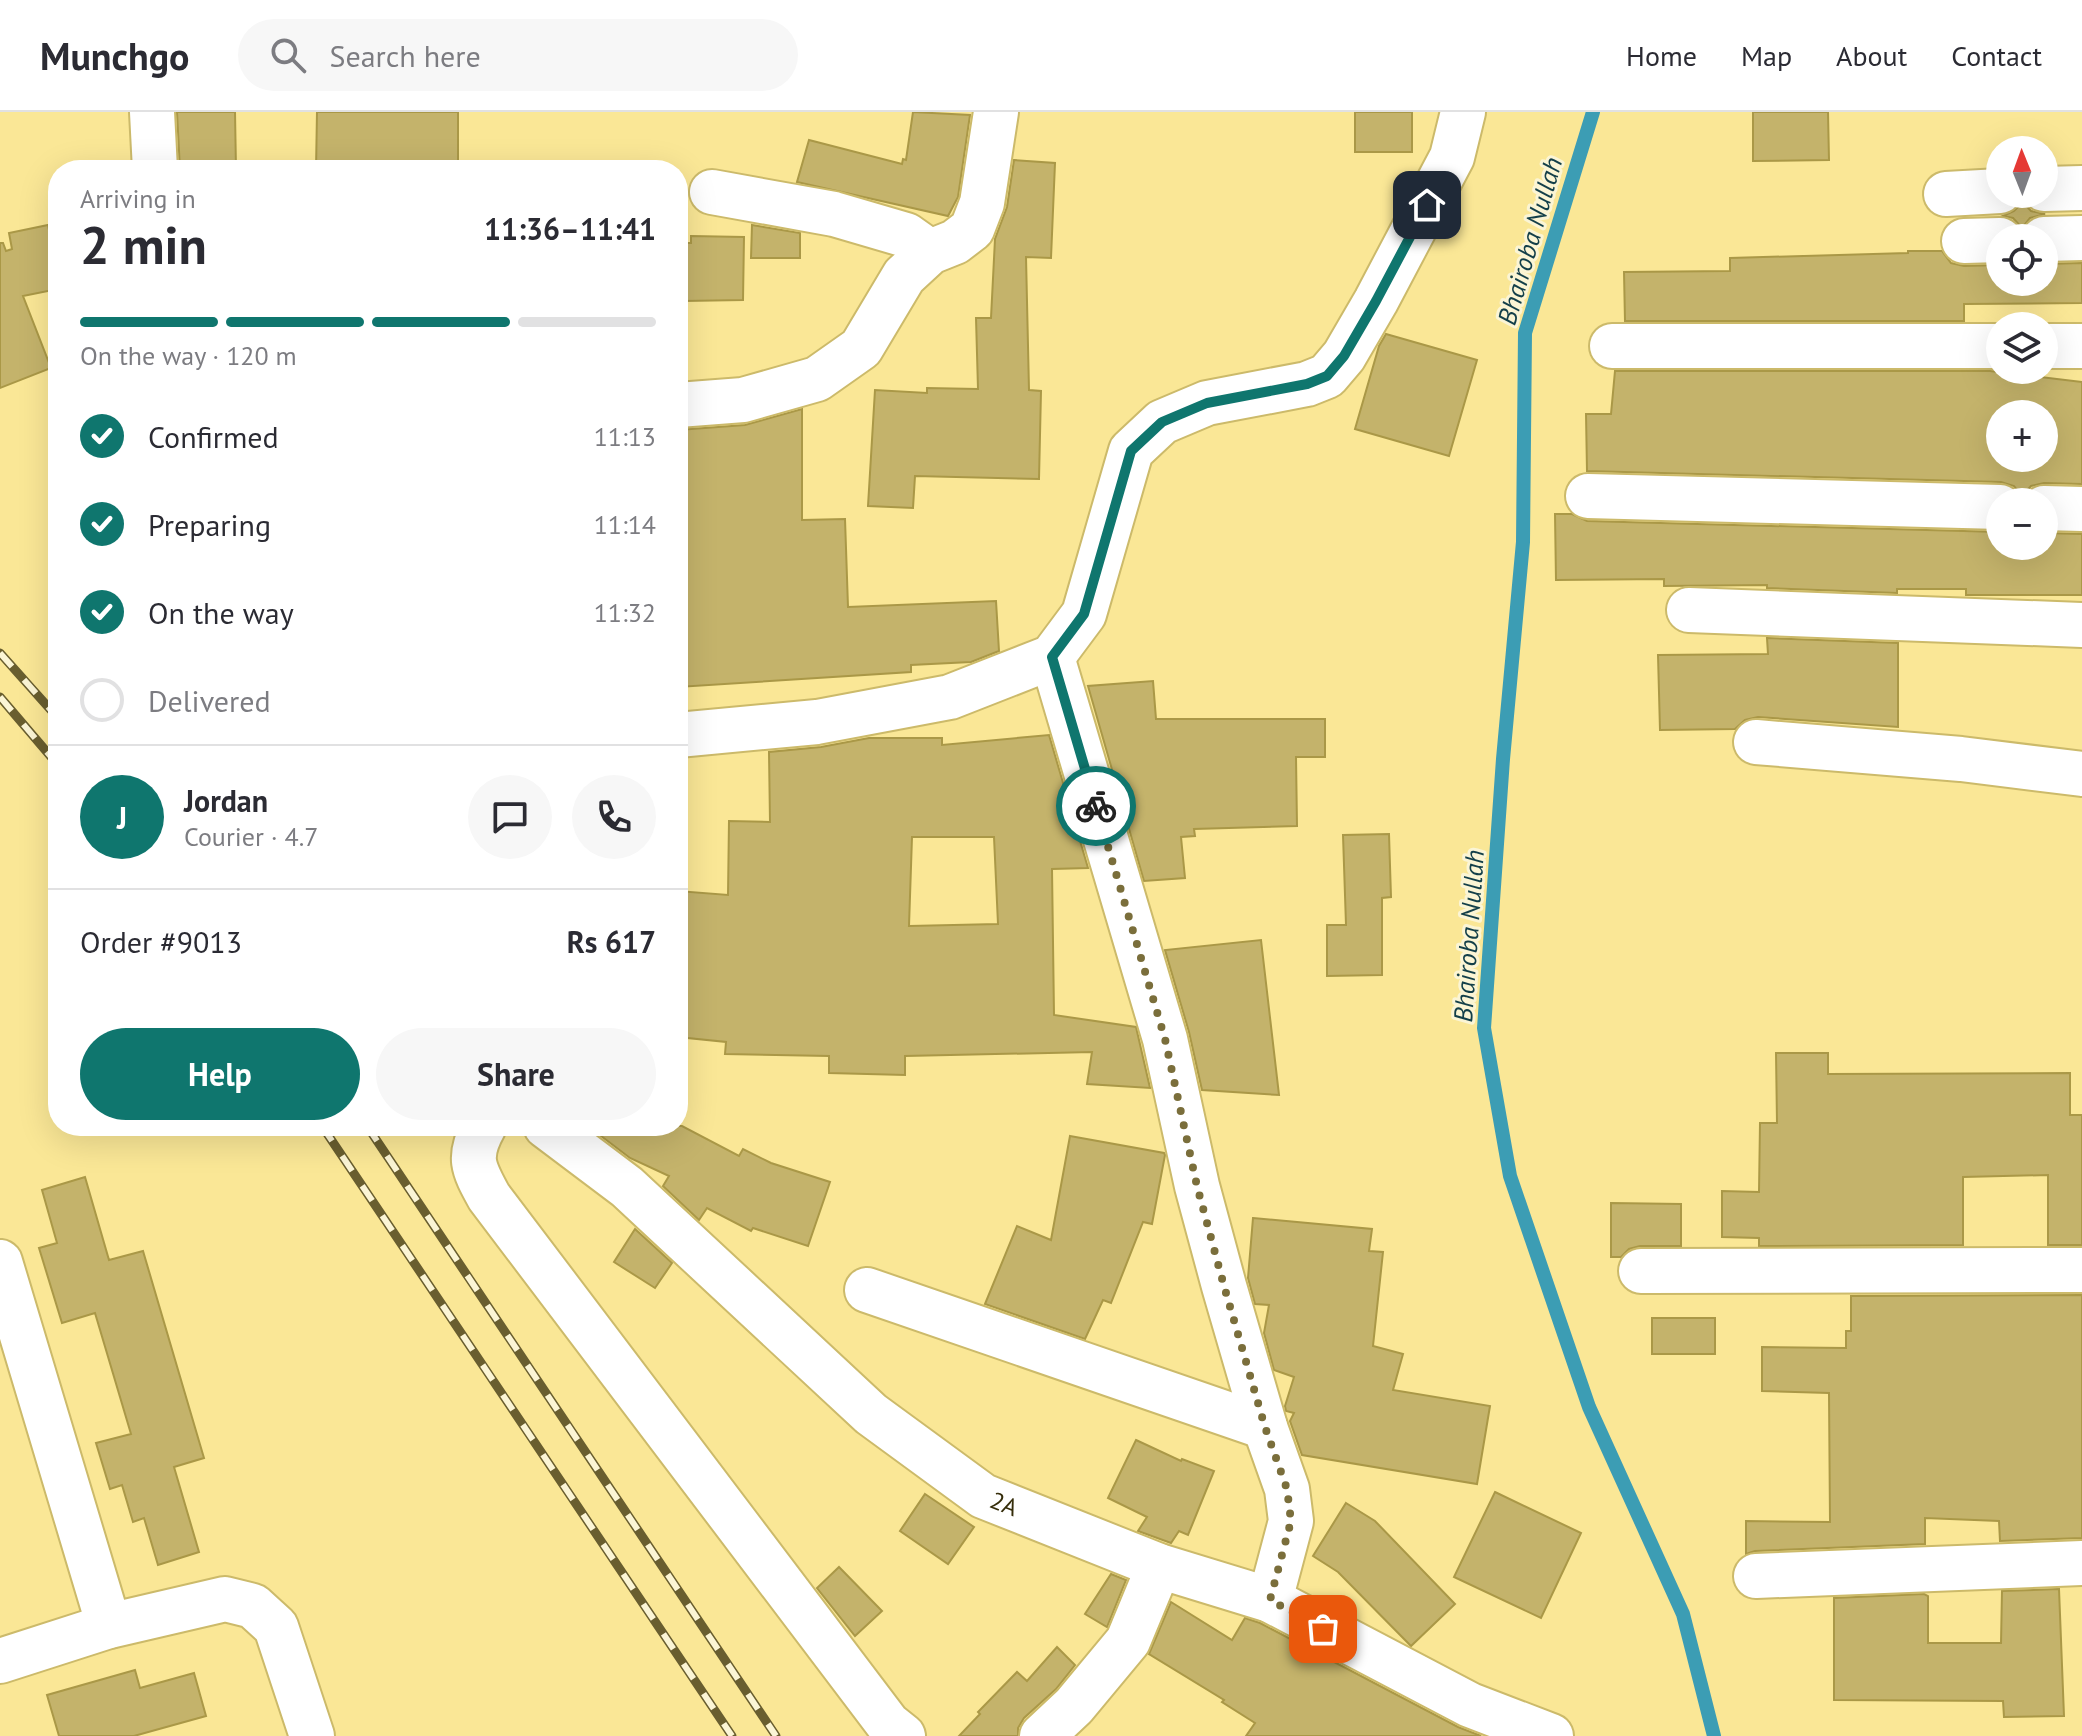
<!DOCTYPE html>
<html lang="en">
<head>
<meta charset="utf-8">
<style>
	:root { --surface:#fff; --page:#f7f7f7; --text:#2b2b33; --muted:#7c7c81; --line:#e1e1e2; --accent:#0f766e }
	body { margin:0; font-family:"PT Sans",sans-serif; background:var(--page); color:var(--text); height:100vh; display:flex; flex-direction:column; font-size:30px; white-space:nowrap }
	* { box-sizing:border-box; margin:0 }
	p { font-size:26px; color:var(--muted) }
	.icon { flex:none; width:44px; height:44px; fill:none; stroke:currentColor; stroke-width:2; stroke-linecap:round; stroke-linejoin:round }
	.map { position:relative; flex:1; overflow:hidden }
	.panel { position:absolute; left:48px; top:48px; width:640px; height:976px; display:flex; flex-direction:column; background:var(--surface); border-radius:32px; box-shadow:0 8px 32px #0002 }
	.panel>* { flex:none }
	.needle { width:52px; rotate:359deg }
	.buttons { position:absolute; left:1986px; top:24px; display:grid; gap:16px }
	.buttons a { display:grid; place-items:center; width:72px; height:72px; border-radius:50%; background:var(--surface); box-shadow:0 8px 32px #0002; font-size:40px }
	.pin { position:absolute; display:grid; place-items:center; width:68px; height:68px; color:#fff; margin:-34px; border-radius:16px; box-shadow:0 4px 12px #0006 }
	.courier { position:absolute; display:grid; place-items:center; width:80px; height:80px; margin:-40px; border:6px solid #0f766e; border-radius:50%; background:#fff; color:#222; box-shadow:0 2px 10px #0007 }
	.headline em { font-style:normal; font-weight:800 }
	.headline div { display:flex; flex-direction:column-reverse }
	.headline { display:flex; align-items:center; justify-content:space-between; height:136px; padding:0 32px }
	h1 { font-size:52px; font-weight:800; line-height:60px }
	.bar { display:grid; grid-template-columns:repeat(4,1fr); gap:12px 8px; align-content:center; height:96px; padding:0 32px }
	.bar i { height:10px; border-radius:6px; background:var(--line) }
	.bar .current { background:var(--accent) }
	.bar p { grid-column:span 4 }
	.line { display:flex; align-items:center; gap:20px; padding:0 32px; border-top:2px solid var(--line) }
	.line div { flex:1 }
	.round { display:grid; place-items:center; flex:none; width:84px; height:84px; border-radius:42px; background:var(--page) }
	ol { padding:0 32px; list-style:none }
	li { display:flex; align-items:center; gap:24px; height:88px }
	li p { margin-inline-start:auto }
	li .icon { padding:8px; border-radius:50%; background:var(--accent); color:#fff; stroke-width:4 }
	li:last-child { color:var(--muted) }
	li i { width:44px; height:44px; border:4px solid var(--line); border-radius:50% }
	.button { display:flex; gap:16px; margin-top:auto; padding:16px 32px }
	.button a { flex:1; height:92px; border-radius:48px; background:var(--accent); color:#fff; font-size:32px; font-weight:800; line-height:92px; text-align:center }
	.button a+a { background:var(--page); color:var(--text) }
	header { display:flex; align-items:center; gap:48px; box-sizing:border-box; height:112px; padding:0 40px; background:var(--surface); border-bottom:2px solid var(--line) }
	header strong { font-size:38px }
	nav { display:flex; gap:44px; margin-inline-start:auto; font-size:28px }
	.search { width:560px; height:72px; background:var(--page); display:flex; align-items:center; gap:20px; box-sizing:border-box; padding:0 28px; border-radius:44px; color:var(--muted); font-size:30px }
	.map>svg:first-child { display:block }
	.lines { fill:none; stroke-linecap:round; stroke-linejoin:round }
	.stream { stroke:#3c9db4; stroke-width:14 }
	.building { fill:#c4b36b; stroke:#aa9847; stroke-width:2; fill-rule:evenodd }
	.minor-casing { stroke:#ccba6a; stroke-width:48 }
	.minor { stroke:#fff; stroke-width:44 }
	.rail-casing { stroke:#695e2f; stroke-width:9 }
	.rail { stroke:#fbf5d5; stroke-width:6; stroke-dasharray:18; stroke-linecap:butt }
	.done { stroke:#7a6e3b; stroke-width:8; stroke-dasharray:0 14.4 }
	.route { stroke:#0f766e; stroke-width:10 }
	.labels { text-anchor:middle; stroke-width:6; stroke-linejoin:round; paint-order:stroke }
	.street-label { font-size:24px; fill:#352d0a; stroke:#fbf5d5 }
	.water-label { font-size:26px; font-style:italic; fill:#133f49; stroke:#fbf5d5 }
</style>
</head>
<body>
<header>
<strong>Munchgo</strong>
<div class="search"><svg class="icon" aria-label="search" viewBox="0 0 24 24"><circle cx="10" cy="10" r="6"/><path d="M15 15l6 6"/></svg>Search here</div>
<nav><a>Home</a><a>Map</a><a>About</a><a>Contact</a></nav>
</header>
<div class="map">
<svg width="2082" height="1624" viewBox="0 0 2082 1624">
	<rect width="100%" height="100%" fill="#fae796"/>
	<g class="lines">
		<polyline class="stream" points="1593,0 1525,221 1523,430 1503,647 1484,916 1510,1064 1589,1295 1683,1502 1714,1624"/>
	</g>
	<g class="building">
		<polygon points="177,0 235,0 236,58 180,58"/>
		<polygon points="317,0 458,0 458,58 316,58"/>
		<polygon points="913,0 970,3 958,85 948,104 797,70 809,28 902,52 903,47 906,48"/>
		<rect x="1355" y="0" width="57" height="40"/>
		<polygon points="1753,0 1828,0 1829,48 1753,49"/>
		<polygon points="1014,48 1055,51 1051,146 1026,145 1029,278 1041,279 1039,367 915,364 913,396 868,394 875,278 927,281 927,276 978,277 976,206 991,206 995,127 1007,95"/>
		<polygon points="2023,90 2031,99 2045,102 2030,106 2022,116 2013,106 2003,104 2014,99"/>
		<polygon points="48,113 58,162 58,177 23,184 51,256 0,276 0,131 3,131 6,139 12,137 9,121"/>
		<polygon points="752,113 800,121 800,146 751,146"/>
		<polygon points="691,124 744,125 743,188 684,189 683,131 691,131"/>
		<polygon points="1908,139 1942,139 1951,151 1964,154 2000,153 2000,170 2044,170 2044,152 2082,151 2082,191 1964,192 1964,209 1625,209 1624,160 1730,159 1730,146 1908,141"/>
		<polygon points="1386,222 1477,248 1449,344 1355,317 1379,234"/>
		<path d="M 1615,259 L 1990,259 L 2082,270 L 2082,372 L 2044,371 L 2031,374 L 2022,384 L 2014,374 L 2001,370 L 1587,359 L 1586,302 L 1611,302 ZM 2000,302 L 2044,302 L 2044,346 L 2000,346 Z"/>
		<polygon points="802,297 802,408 845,407 848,495 996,489 999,539 971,550 911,553 911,560 678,575 678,318 745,313"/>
		<polygon points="1555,402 1572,402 1587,409 2000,420 2000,434 2044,434 2044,421 2082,422 2082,483 1966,483 1966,477 1897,477 1897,481 1767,476 1767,473 1664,474 1664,467 1556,468"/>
		<polygon points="1767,526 1898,531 1898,615 1758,605 1745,608 1735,617 1660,618 1658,543 1768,542"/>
		<polygon points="1153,569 1156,607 1325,607 1325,645 1296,645 1297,714 1194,717 1195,724 1181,725 1185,766 1144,769 1088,574"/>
		<path d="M 1049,623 L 1088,756 L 1052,757 L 1054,903 L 1136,915 L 1150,976 L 1087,972 L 1092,940 L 905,944 L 905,963 L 829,961 L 829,944 L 725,942 L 726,930 L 678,925 L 678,779 L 728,783 L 729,709 L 770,710 L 769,640 L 821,635 L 869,626 L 942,626 L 942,633 ZM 912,725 L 994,725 L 998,812 L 909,814 Z"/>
		<polygon points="1389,722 1391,785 1382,786 1382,863 1327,864 1327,813 1346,813 1343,723"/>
		<polygon points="1261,828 1279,983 1202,978 1189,920 1165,838"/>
		<polygon points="1776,941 1828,941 1828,962 2070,961 2070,1003 2082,1003 2082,1133 2048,1133 2048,1063 1963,1065 1963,1133 1759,1134 1759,1126 1722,1125 1722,1079 1759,1080 1760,1011 1777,1011"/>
		<polygon points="588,1014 682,1014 739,1044 743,1037 771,1051 830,1070 808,1134 753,1116 751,1119 707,1096 699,1108 663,1074 669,1064 630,1046"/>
		<polygon points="1070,1024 1164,1041 1165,1043 1152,1112 1143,1110 1111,1191 1103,1188 1085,1227 985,1192 1017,1114 1051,1128"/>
		<polygon points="85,1065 109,1148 143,1139 204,1346 174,1355 199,1440 158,1453 144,1406 133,1410 122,1373 110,1377 96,1331 131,1322 95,1201 62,1211 39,1136 57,1131 42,1078"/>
		<polygon points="1611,1091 1681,1092 1681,1134 1640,1134 1629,1137 1621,1145 1611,1145"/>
		<polygon points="1253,1106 1372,1117 1369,1139 1383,1140 1373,1234 1403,1242 1393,1278 1490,1294 1477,1372 1302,1343 1290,1309 1294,1301 1286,1299 1285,1294 1294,1265 1274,1258 1264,1221 1269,1193 1255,1192 1248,1166"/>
		<polygon points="635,1117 672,1151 655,1176 614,1150"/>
		<polygon points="2082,1183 2082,1426 2000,1429 1999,1409 1925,1406 1925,1432 1755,1439 1746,1442 1746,1409 1830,1410 1829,1281 1762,1279 1762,1235 1846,1236 1846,1219 1851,1219 1851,1184"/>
		<rect x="1652" y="1206" width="63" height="36"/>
		<polygon points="1136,1328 1181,1349 1182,1347 1214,1359 1188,1423 1179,1419 1171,1431 1138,1419 1147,1405 1108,1386"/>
		<polygon points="1495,1380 1581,1421 1541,1506 1454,1465"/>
		<polygon points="925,1382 974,1415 948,1452 900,1419"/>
		<polygon points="1346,1391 1375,1409 1455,1492 1411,1534 1338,1460 1313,1444"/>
		<polygon points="839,1455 882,1499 855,1524 817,1476"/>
		<polygon points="1111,1462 1126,1468 1107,1515 1085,1502"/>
		<polygon points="2059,1477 2064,1604 2004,1605 2003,1589 1834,1588 1834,1486 1924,1482 1928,1484 1928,1531 2001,1531 2002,1479"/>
		<polygon points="1171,1490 1232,1528 1245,1506 1260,1511 1458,1615 1481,1624 1246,1624 1255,1611 1222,1590 1224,1588 1149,1542"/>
		<polygon points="1057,1535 1075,1553 1056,1577 1024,1606 1018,1616 1018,1624 959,1624 980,1602 978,1600 1017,1560 1027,1569"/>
		<polygon points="135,1558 140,1576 194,1561 206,1604 134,1624 59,1624 47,1583"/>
	</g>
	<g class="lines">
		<g class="minor-casing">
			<g id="minor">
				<polyline points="152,0 155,58"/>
				<polyline points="2044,77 2082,76"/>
				<polyline points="712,80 834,102 906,123 930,140"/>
				<polyline points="1946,82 2000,79"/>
				<polyline points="2044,127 2082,126"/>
				<polyline points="1964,129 2000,128"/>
				<polyline points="1612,234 2000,234"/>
				<polyline points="2044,234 2082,234"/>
				<polyline points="678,293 743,288 817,267 861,236 904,164 930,140 955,130 972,117 982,91 996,0"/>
				<polyline points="1588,384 2000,395"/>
				<polyline points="2044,396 2082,397"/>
				<polyline points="1689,498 2082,513"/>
				<polyline points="1052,545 1165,927 1197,1074 1224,1174 1265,1315 1287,1377 1291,1409 1270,1488"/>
				<polyline points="678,623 817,610 950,585 1052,545 1084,502 1131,339 1162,310 1207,291 1307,272 1327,264 1344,244 1376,189 1452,45 1463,0"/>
				<polyline points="1756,630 1961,647 2082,662"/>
				<path d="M 484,1014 C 467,1045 473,1056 489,1085 L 888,1612 L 903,1624"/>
				<path id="s1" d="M 546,1014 L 627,1075 L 871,1302 L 983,1384 L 1159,1454 L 1270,1488 L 1470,1593 L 1551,1624"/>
				<polyline points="0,1150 109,1514"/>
				<polyline points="1641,1159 2082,1158"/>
				<polyline points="867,1178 1265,1315"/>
				<polyline points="1756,1464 2082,1451"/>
				<polyline points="0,1549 109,1514 225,1487 253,1494 276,1515 312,1624"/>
				<polyline points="1042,1624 1074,1594 1128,1529 1159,1454"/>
			</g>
		</g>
		<use href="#minor" class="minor"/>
		<g class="rail-casing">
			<g id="rail">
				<polyline points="0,541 58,606"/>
				<polyline points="0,585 58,653"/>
				<polyline points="322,1014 732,1624"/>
				<polyline points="367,1014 776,1624"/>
			</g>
		</g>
		<use href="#rail" class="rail"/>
	</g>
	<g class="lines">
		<polyline class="done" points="1096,694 1165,927 1197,1074 1224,1174 1265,1315 1287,1377 1291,1409 1270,1488 1323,1517"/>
		<polyline class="route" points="1096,694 1052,545 1084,502 1131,339 1162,310 1207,291 1307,272 1327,264 1344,244 1376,189 1427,93"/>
	</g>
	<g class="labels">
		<g class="street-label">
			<text dy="8" stroke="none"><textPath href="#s1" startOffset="596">2A</textPath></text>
		</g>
		<g class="water-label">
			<text transform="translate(1530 129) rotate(-74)" y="9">Bhairoba Nullah</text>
			<text transform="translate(1469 824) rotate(-86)" y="9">Bhairoba Nullah</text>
		</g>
	</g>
</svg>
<div class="buttons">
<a><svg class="needle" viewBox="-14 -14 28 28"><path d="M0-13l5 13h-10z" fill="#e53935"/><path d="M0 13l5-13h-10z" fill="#7c7c81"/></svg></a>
<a><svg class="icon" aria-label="locate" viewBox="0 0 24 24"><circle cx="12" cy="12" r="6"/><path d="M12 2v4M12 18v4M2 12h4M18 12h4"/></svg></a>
<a><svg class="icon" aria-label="layers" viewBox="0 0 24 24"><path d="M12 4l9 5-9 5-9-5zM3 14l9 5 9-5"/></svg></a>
<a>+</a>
<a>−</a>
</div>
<div class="pin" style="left:1323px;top:1517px;background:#ea580c"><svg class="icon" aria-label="bag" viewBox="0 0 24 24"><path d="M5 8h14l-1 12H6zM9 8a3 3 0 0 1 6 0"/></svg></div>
<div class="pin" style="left:1427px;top:93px;background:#1f2937"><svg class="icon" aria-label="home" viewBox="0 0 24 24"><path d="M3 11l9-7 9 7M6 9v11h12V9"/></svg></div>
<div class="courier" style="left:1096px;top:694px"><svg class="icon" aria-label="bike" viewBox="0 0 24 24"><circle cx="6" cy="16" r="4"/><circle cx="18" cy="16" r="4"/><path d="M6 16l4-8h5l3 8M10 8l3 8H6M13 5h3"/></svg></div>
<section class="panel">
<div class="headline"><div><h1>2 min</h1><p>Arriving in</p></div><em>11:36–11:41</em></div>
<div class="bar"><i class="current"></i><i class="current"></i><i class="current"></i><i></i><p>On the way · 120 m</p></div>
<ol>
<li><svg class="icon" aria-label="check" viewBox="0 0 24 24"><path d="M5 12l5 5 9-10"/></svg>Confirmed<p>11:13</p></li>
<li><svg class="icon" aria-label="check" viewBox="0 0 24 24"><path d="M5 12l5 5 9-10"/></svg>Preparing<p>11:14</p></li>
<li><svg class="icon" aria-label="check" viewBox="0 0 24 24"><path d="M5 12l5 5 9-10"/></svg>On the way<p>11:32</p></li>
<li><i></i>Delivered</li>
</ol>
<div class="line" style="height:144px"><b class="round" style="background:var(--accent);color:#fff">J</b><div><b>Jordan</b><p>Courier · 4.7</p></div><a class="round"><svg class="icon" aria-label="chat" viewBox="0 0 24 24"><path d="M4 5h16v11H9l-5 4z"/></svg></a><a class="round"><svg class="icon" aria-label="phone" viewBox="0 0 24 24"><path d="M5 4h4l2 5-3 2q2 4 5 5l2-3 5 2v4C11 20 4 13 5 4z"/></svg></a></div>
<div class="line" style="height:104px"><div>Order #9013</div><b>Rs 617</b></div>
<div class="button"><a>Help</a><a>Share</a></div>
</section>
</div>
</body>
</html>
